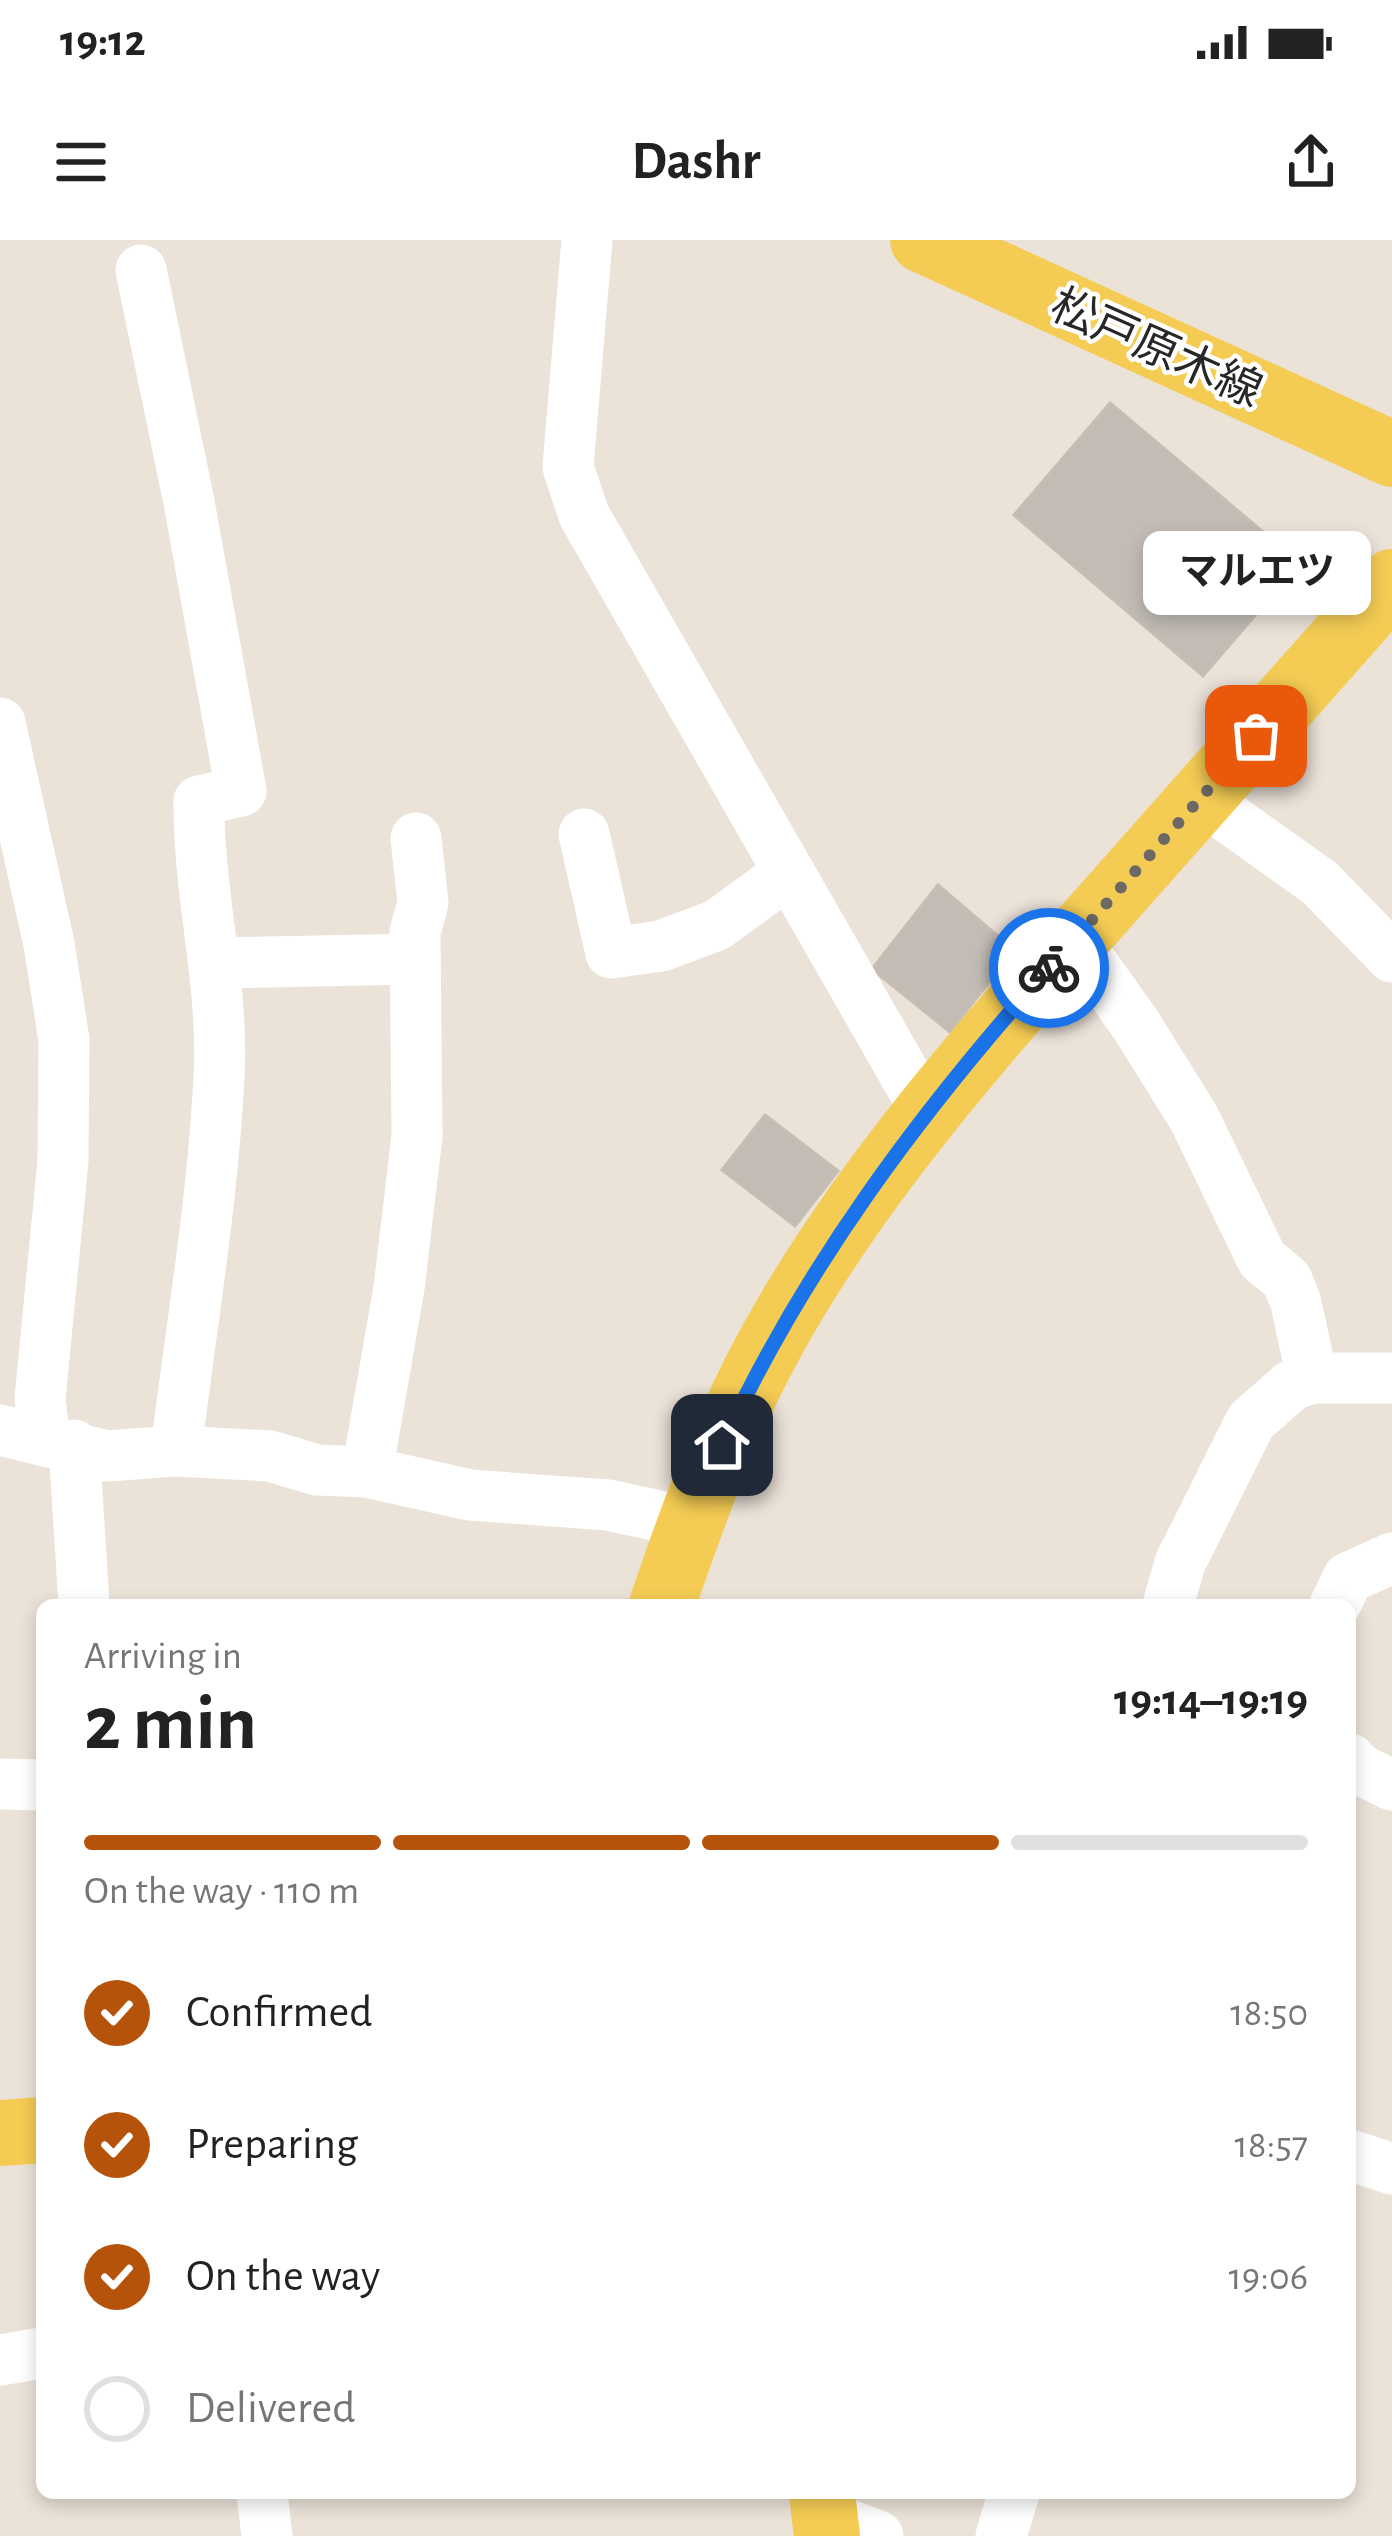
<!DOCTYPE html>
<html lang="en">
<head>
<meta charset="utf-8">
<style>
	:root { --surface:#fff; --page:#f2f2f2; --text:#222; --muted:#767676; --line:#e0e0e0; --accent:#b45309 }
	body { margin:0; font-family:"Alegreya Sans","Noto Sans JP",sans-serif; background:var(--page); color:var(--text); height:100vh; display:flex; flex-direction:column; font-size:45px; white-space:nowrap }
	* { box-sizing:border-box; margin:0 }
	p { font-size:39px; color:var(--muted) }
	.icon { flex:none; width:66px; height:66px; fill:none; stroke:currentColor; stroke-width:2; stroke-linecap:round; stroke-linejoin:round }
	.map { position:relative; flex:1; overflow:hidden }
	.sheet { position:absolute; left:36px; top:1359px; width:1320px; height:900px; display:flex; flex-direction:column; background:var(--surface); border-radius:18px; box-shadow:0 6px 18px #0003 }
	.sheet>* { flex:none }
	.pin { position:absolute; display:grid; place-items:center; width:102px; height:102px; color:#fff; margin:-51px; border-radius:24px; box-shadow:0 6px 18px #0006 }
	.courier { position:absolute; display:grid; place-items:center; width:120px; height:120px; margin:-60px; border:9px solid #1a73e8; border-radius:50%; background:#fff; color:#222; box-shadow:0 3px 15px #0007 }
	.bubble { position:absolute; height:84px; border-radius:18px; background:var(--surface); box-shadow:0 6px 18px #0003; font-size:39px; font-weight:700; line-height:84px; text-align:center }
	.head em { font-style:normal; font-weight:700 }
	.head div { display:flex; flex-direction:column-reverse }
	.head { display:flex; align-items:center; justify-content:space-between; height:204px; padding:0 48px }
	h1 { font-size:78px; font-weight:700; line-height:90px }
	.bar { display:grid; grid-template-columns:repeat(4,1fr); gap:18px 12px; align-content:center; height:144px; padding:0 48px }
	.bar i { height:15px; border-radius:9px; background:var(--line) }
	.bar .selected { background:var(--accent) }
	.bar p { grid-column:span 4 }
	ol { padding:0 48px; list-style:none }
	li { display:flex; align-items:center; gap:36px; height:132px }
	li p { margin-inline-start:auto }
	li .icon { padding:12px; border-radius:50%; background:var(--accent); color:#fff; stroke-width:4 }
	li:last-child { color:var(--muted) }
	li i { width:66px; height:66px; border:6px solid var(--line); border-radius:50% }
	.status { display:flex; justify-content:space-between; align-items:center; height:84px; padding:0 60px; background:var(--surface); direction:ltr }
	.status svg { height:33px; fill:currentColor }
	header { display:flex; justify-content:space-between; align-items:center; height:156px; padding:0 48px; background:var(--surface); font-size:54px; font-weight:700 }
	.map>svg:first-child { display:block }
	.building { fill:#c2bcb5; stroke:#c6beb2; stroke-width:3 }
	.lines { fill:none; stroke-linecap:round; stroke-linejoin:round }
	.minor { stroke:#fff; stroke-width:51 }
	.major { stroke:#f4cc54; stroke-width:66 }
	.done { stroke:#6c6865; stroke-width:12; stroke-dasharray:0 21.6 }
	.route { stroke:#1a73e8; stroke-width:15 }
	.labels { text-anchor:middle; stroke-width:9; stroke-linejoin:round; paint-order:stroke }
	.street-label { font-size:45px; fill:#272727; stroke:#fff }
</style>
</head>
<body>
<div class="status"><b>19:12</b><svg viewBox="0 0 49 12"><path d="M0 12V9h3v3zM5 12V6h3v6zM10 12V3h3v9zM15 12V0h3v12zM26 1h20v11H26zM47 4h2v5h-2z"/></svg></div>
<header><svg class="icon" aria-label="menu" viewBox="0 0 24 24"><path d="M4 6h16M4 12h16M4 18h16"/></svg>Dashr<svg class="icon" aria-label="share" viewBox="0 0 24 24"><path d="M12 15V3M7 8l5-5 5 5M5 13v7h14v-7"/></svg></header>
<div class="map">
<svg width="1392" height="2296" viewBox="0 0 1392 2296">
	<rect width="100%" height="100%" fill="#ebe2d8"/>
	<g class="building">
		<polygon points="1110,163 1300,323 1203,436 1014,275"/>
		<polygon points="938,645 1014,710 950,792 872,729"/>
		<polygon points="765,875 838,931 795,986 722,930"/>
	</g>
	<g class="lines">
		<g class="minor">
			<polyline points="587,0 568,227 584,275 927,873"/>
			<path d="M 141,30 L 189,262 L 241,551 L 199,561 C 198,653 224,743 219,836 C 213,961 191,1087 176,1211"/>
			<polyline points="0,483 49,704 64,800 63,921 40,1159 45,1201"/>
			<polyline points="1201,558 1320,643 1392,717"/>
			<polyline points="584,594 611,713 661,706 717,685 787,634"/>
			<polyline points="1075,699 1136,785 1194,878 1262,1019 1287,1040 1296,1063 1312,1138"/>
			<polyline points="215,723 415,719"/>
			<polyline points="0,1190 107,1216 176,1211 270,1216 317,1230 367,1232 470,1255 608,1265 692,1283"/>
			<polyline points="74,1205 84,1365"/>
			<polyline points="367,1232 399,1048 417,896 415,692 423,663 416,598"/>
			<polyline points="1168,1365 1180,1323 1251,1181 1292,1145 1312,1138 1392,1138"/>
			<polyline points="1335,1365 1348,1338 1392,1318"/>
			<polyline points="1350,1519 1359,1529 1392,1545"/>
			<polyline points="0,1544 42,1545"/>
			<polyline points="1350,1915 1392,1929"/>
			<polyline points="0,2120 42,2113"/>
			<polyline points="262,2253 267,2296"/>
			<polyline points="826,2276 878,2296"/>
			<polyline points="1001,2296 1014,2253"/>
		</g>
		<g class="major">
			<polyline points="923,0 1392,214"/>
			<path d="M 662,1365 C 692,1277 725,1186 770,1104 C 857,944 987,798 1108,663 C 1203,556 1297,449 1392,342"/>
			<polyline points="0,1893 42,1890"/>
			<polyline points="822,2253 827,2296"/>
		</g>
	</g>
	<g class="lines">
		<polyline class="done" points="1049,728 1256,496"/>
		<path class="route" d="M 722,1205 C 803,1029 920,872 1049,728"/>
	</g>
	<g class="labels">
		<g class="street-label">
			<text transform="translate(1157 107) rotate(24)" y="16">松戸原木線</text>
		</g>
	</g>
</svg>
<div class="pin" style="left:1256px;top:496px;background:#ea580c"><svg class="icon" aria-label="bag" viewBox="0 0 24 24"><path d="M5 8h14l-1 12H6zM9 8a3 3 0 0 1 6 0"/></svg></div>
<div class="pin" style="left:722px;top:1205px;background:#1f2937"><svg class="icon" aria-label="home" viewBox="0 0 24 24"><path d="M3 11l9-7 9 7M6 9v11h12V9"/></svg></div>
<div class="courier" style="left:1049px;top:728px"><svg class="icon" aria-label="bike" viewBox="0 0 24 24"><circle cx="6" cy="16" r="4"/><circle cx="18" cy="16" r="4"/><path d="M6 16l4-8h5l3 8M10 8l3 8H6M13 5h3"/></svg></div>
<div class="bubble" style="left:1143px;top:291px;width:228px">マルエツ</div>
<section class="sheet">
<div class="head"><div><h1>2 min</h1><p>Arriving in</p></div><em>19:14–19:19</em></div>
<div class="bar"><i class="selected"></i><i class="selected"></i><i class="selected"></i><i></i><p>On the way · 110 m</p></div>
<ol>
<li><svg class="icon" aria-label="check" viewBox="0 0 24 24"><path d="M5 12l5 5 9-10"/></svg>Confirmed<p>18:50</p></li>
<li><svg class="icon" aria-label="check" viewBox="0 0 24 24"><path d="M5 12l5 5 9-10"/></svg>Preparing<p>18:57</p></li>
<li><svg class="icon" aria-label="check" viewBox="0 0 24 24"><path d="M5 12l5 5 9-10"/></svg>On the way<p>19:06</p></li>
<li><i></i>Delivered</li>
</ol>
</section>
</div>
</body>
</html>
